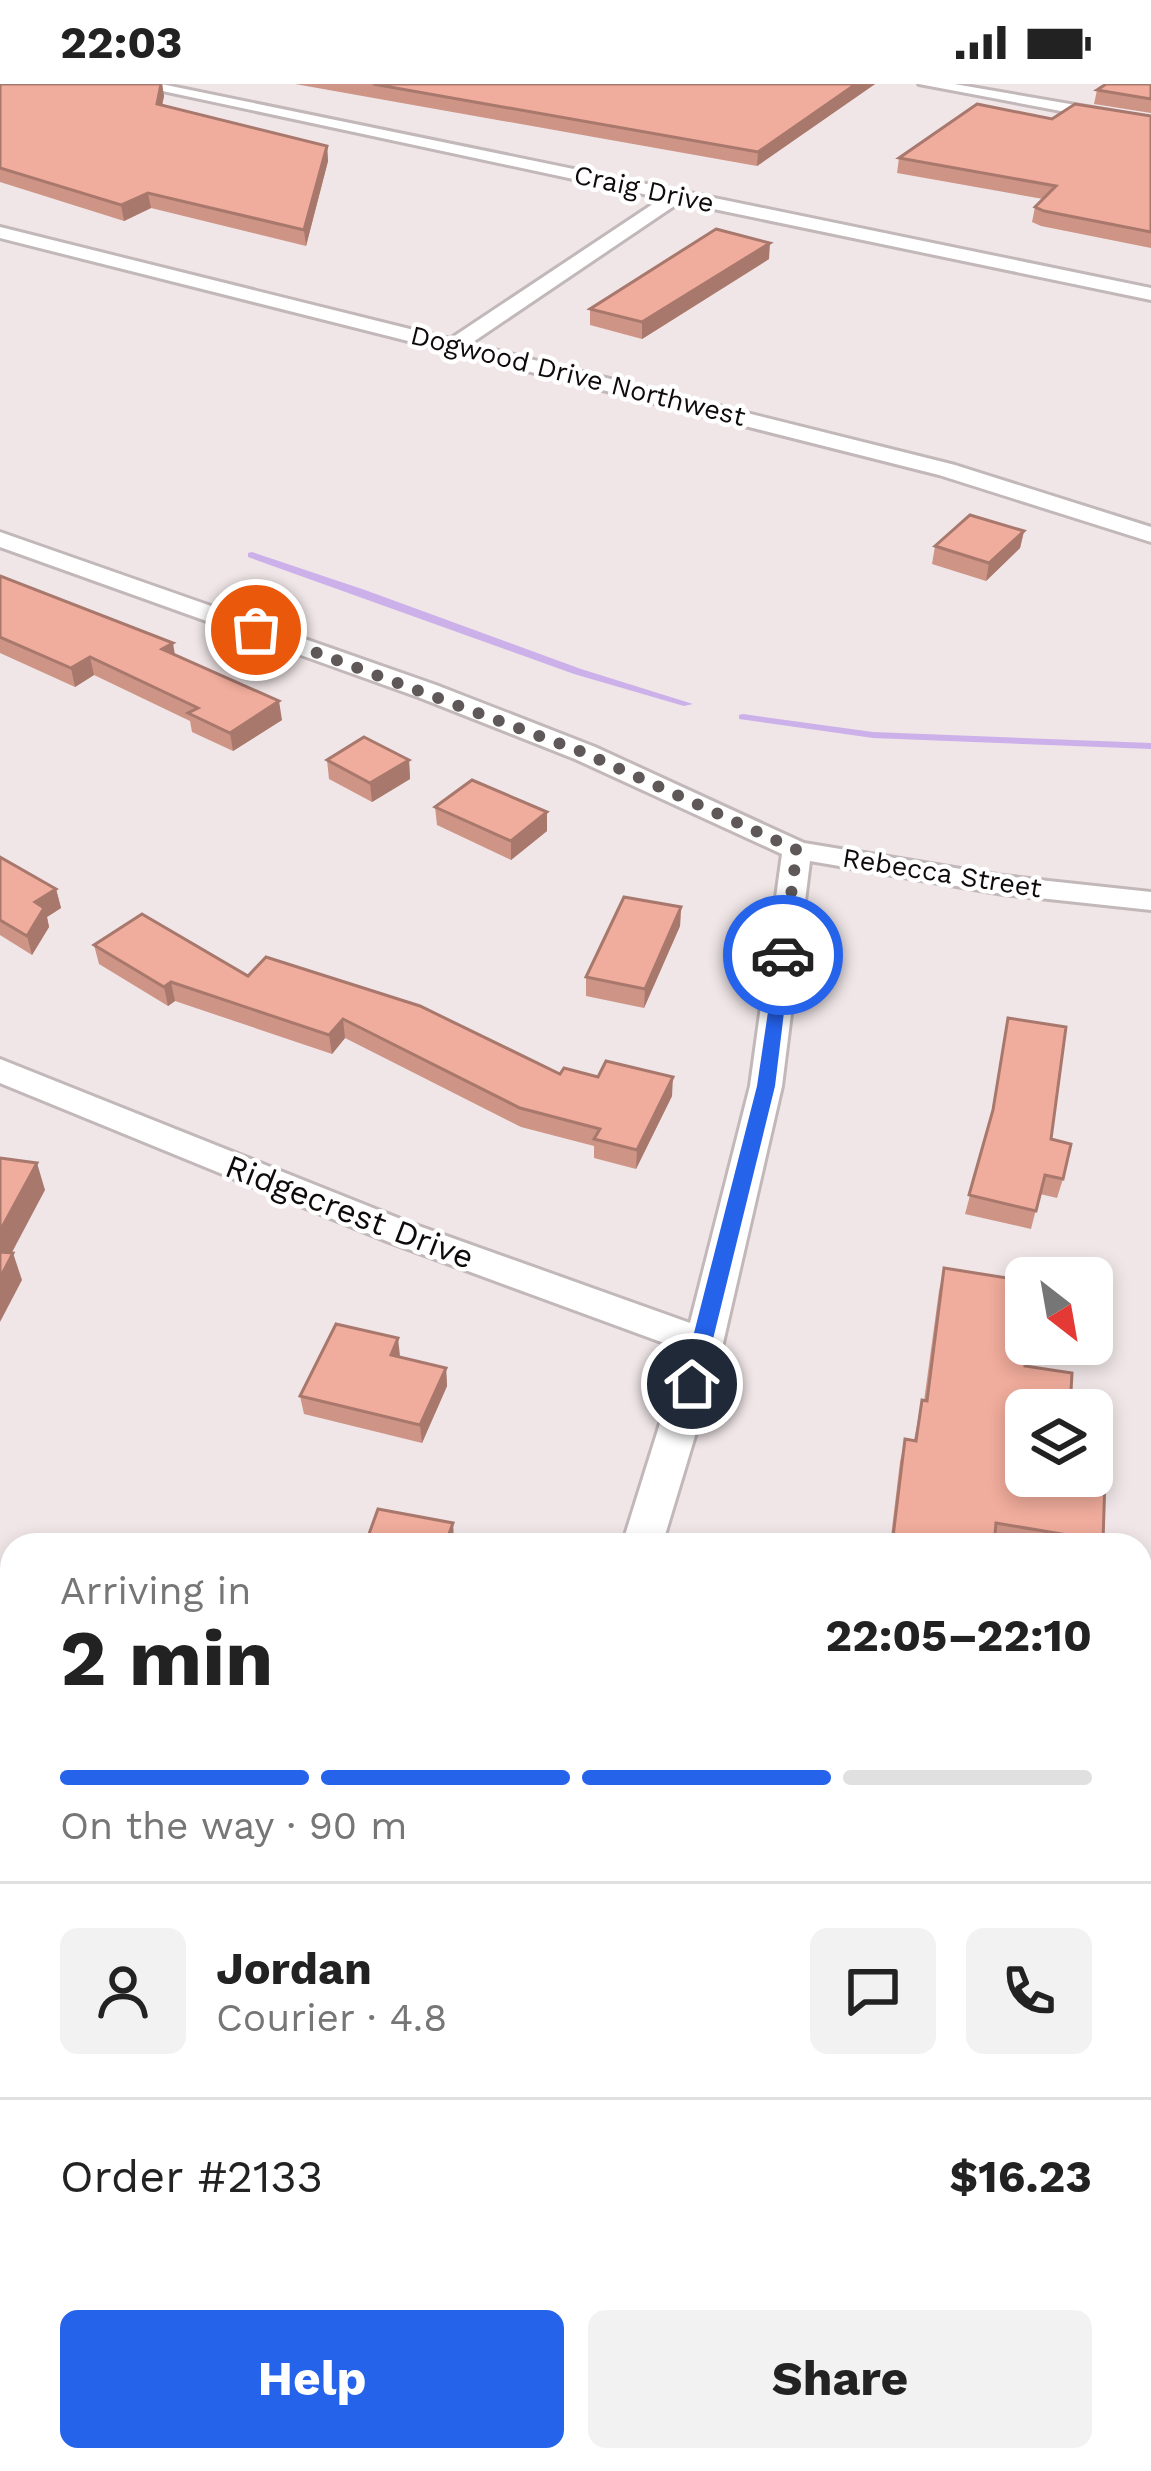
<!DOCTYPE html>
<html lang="en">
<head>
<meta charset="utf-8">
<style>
	:root { --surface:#fff; --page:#f2f2f2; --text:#222; --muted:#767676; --line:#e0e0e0; --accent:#2563eb }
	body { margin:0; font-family:"Work Sans",sans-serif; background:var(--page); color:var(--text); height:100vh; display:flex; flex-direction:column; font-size:45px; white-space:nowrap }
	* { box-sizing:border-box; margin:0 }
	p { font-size:39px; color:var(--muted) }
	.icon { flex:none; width:66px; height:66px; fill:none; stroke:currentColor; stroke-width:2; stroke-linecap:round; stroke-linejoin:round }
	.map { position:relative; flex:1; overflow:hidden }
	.panel { position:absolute; left:0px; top:1449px; width:1152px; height:939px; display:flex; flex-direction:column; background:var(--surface); border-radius:36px 36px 0 0; box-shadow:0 6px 18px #0003 }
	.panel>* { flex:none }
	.needle { width:78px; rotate:149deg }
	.controls { position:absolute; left:1005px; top:1173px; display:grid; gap:24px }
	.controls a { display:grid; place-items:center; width:108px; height:108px; border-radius:18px; background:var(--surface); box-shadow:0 6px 18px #0003; font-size:60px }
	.pin { position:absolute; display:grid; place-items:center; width:102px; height:102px; color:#fff; margin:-51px; border:6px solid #fff; border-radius:50%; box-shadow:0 3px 12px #0007 }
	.courier { position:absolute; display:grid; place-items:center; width:120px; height:120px; margin:-60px; border:9px solid #2563eb; border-radius:50%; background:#fff; color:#222; box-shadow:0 3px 15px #0007 }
	.summary em { font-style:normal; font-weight:700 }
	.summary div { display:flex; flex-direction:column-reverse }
	.summary { display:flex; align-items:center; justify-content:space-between; height:204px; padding:0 60px }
	h1 { font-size:78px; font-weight:700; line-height:90px }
	.bar { display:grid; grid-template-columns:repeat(4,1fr); gap:18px 12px; align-content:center; height:144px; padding:0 60px }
	.bar i { height:15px; border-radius:9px; background:var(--line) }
	.bar .current { background:var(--accent) }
	.bar p { grid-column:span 4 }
	.line { display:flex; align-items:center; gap:30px; padding:0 60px; border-top:3px solid var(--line) }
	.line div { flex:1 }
	.round { display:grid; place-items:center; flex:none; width:126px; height:126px; border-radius:18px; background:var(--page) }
	.cta { display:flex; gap:24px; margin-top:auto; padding:24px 60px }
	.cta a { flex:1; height:138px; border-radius:18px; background:var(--accent); color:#fff; font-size:48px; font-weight:700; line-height:138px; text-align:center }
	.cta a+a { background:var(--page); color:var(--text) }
	.status { display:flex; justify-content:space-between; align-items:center; height:84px; padding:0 60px; background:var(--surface); direction:ltr }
	.status svg { height:33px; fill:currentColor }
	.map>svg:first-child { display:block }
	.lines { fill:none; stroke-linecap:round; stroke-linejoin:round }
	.stream { fill:#ccb0e9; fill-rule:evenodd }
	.minor-casing { stroke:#c2b8ba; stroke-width:6 }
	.minor { fill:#fff; fill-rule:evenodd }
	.wall { fill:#ce9486 }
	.shaded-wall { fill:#a8786d }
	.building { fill:#f0ac9c; stroke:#a8786d; stroke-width:3 }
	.route { fill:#2563eb }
	.done { stroke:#5e5859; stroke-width:12; stroke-dasharray:0 21.6 }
	.labels { text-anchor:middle; stroke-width:9; stroke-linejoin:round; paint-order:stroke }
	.far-street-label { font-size:27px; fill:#0f0b0c; stroke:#fff }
	.street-label { font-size:33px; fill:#0f0b0c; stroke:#fff }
</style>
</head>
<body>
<div class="status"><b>22:03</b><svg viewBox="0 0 49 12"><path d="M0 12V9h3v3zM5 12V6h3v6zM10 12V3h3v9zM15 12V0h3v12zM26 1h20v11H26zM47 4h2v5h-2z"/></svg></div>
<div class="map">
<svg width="1151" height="2387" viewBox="0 0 1151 2387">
	<rect width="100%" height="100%" fill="#f0e6e8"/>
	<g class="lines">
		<g class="stream">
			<polygon points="252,468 365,506 581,585 693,620 684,622 574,590 248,473 248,469"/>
			<polygon points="743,630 873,648 1151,659 1151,665 873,654 739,635 739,631"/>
		</g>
		<g class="minor-casing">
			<g id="minor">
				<polygon points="130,0 161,0 1151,204 1151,216 680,118 470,260 955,381 1151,443 1151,458 939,391 0,154 0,143 450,255 662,114"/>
				<polygon points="919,0 954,0 1151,34 1151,44"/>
				<polygon points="0,448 436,601 595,663 804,759 1003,792 1151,808 1151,826 1003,810 810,777 782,1002 723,1259 662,1461 622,1461 683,1266 389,1158 0,999 0,975 413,1140 690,1239 750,1002 782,770 575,675 418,613 0,463"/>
				<polygon points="445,2376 501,2376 499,2387 443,2387"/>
			</g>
		</g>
		<use href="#minor" class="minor"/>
	</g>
	<g class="wall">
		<polygon points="0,0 162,0 164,12 162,22 327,62 328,77 306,162 151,124 124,137 0,98"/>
		<polygon points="295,0 875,0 757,82"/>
		<polygon points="1151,0 1151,29 1094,20 1097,6"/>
		<polygon points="1151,32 1151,164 1041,142 1032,138 1035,123 1043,115 897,89 899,74 1052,35"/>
		<polygon points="769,175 642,255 590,241 590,225"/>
		<polygon points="1024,447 1020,464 986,497 932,480 935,462"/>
		<polygon points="0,492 175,571 282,636 233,667 192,648 190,637 94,591 75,603 0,569"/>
		<polygon points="327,676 409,676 410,695 372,718 329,695"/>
		<polygon points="435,723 547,728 547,747 511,776 437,741"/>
		<polygon points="0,773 56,805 61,824 47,833 49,843 32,871 0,851"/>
		<polygon points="681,823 680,842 644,924 586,912 586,893"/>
		<polygon points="94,861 248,892 560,990 672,1012 636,1085 594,1074 594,1062 521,1043 345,954 332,970 175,917 168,922 99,880"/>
		<polygon points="1008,934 1051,1055 1063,1095 1057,1114 1040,1110 1031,1145 965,1130 990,1037"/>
		<polygon points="944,1184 1025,1282 1026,1326 1103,1457 1101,1461 890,1461 900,1378 905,1355 914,1356 922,1316 924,1317 939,1207"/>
		<polygon points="400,1273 446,1284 447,1302 422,1359 304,1330 300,1312"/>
	</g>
	<g class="shaded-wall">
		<polygon points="162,0 164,12 159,35 157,20"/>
		<polygon points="856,0 875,0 757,82 758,68"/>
		<polygon points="327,62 328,77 306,162 304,146"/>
		<polygon points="148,109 151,124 124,137 121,121"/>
		<polygon points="770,159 769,175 642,255 642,238"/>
		<polygon points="1024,447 1020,464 986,497 989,479"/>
		<polygon points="173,559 176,577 162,565"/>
		<polygon points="90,573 94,591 75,603 71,584"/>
		<polygon points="279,617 282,636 233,667 230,649"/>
		<polygon points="409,676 410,695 372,718 370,699"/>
		<polygon points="547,728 547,747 511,776 511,757"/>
		<polygon points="56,805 61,824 47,833 49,843 32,871 27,852 35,818"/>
		<polygon points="681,823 680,842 644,924 645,905"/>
		<polygon points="171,898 175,917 168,922 164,903"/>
		<polygon points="343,935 345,954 332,970 329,951"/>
		<polygon points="673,993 672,1012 636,1085 637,1066"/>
		<polygon points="37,1079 45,1106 0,1191 0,1147"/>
		<polygon points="13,1169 22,1196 0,1238 0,1194"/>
		<polygon points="398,1254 400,1272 391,1271"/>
		<polygon points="446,1284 447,1302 422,1359 420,1341"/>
		<polygon points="453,1439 454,1456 453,1461 445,1461"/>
		<polygon points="12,1849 12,1901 0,1925 0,1873"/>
	</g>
	<g class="building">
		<polygon points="0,0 161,0 157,20 327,62 304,146 148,109 121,121 0,84"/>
		<polygon points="373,0 856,0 758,68"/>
		<polygon points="1106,0 1151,0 1151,15 1097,6"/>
		<polygon points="977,20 1052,35 1075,20 1151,32 1151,148 1044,127 1035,123 1056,102 899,74"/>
		<polygon points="716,145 770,159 642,238 590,225"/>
		<polygon points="970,431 1024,447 989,479 935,462"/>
		<polygon points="0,492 173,559 162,565 279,617 230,649 188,629 198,624 90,573 71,584 0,553"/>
		<polygon points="364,653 409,676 370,699 327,676"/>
		<polygon points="472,696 547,728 511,757 435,723"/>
		<polygon points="0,773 56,805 35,818 44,824 27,852 0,836"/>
		<polygon points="624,813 681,823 645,905 586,893"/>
		<polygon points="142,830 248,892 266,873 420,922 560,990 564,984 598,993 606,977 673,993 637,1066 594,1055 600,1045 520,1024 343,935 329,951 171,898 164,903 94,861"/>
		<polygon points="1008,934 1066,943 1051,1055 1071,1060 1063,1095 1045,1091 1036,1127 969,1111 993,1026"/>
		<polygon points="0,1074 37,1079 0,1147"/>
		<polygon points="0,1168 13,1169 0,1194"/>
		<polygon points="944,1184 1026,1197 1027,1260 1025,1282 1072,1289 1070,1326 1026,1326 1026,1392 1089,1392 1105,1395 1103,1457 996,1439 994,1461 892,1461 905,1355 916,1357 922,1316 927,1317"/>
		<polygon points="336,1240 398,1254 391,1271 446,1284 420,1341 300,1312"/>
		<polygon points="378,1425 453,1439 445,1461 365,1461"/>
		<polygon points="12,1554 12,1849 0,1873 0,1578"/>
		<polygon points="763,2376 875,2376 874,2387 762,2387"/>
	</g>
	<polygon class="route" points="777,867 791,871 775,1002 702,1300 692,1308 681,1300 757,1002"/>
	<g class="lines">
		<polyline class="done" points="256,546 585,669 797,766 783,871"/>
	</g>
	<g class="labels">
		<g class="far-street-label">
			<text transform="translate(644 105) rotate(12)" y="9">Craig Drive</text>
			<text transform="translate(578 292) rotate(14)" y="9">Dogwood Drive Northwest</text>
			<text transform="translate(942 789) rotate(9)" y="9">Rebecca Street</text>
		</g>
		<g class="street-label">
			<text transform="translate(350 1127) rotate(21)" y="12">Ridgecrest Drive</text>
		</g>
	</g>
</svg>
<div class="controls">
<a><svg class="needle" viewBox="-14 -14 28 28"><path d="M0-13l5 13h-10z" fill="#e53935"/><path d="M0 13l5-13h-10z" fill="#767676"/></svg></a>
<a><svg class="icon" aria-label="layers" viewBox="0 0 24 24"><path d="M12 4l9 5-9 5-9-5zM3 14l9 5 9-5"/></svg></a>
</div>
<div class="pin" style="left:256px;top:546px;background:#ea580c"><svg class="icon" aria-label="bag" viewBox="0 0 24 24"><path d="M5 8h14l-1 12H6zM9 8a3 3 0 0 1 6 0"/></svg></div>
<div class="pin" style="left:692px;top:1300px;background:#1f2937"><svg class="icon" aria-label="home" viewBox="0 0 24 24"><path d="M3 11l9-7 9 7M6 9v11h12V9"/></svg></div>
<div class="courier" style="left:783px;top:871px"><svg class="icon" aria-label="car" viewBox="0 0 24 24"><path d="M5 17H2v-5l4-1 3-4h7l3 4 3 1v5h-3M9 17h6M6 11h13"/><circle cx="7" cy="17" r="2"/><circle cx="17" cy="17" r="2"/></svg></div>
<section class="panel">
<div class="summary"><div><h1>2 min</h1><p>Arriving in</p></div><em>22:05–22:10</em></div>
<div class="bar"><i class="current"></i><i class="current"></i><i class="current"></i><i></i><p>On the way · 90 m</p></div>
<div class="line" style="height:216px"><a class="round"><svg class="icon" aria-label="person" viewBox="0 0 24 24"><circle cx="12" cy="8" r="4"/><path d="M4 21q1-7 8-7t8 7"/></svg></a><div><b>Jordan</b><p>Courier · 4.8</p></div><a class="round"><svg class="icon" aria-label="chat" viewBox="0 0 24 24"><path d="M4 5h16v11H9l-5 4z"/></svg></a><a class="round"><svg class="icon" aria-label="phone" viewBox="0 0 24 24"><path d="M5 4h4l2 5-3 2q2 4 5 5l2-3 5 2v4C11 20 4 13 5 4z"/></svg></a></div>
<div class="line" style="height:156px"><div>Order #2133</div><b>$16.23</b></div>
<div class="cta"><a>Help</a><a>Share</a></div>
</section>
</div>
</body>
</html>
